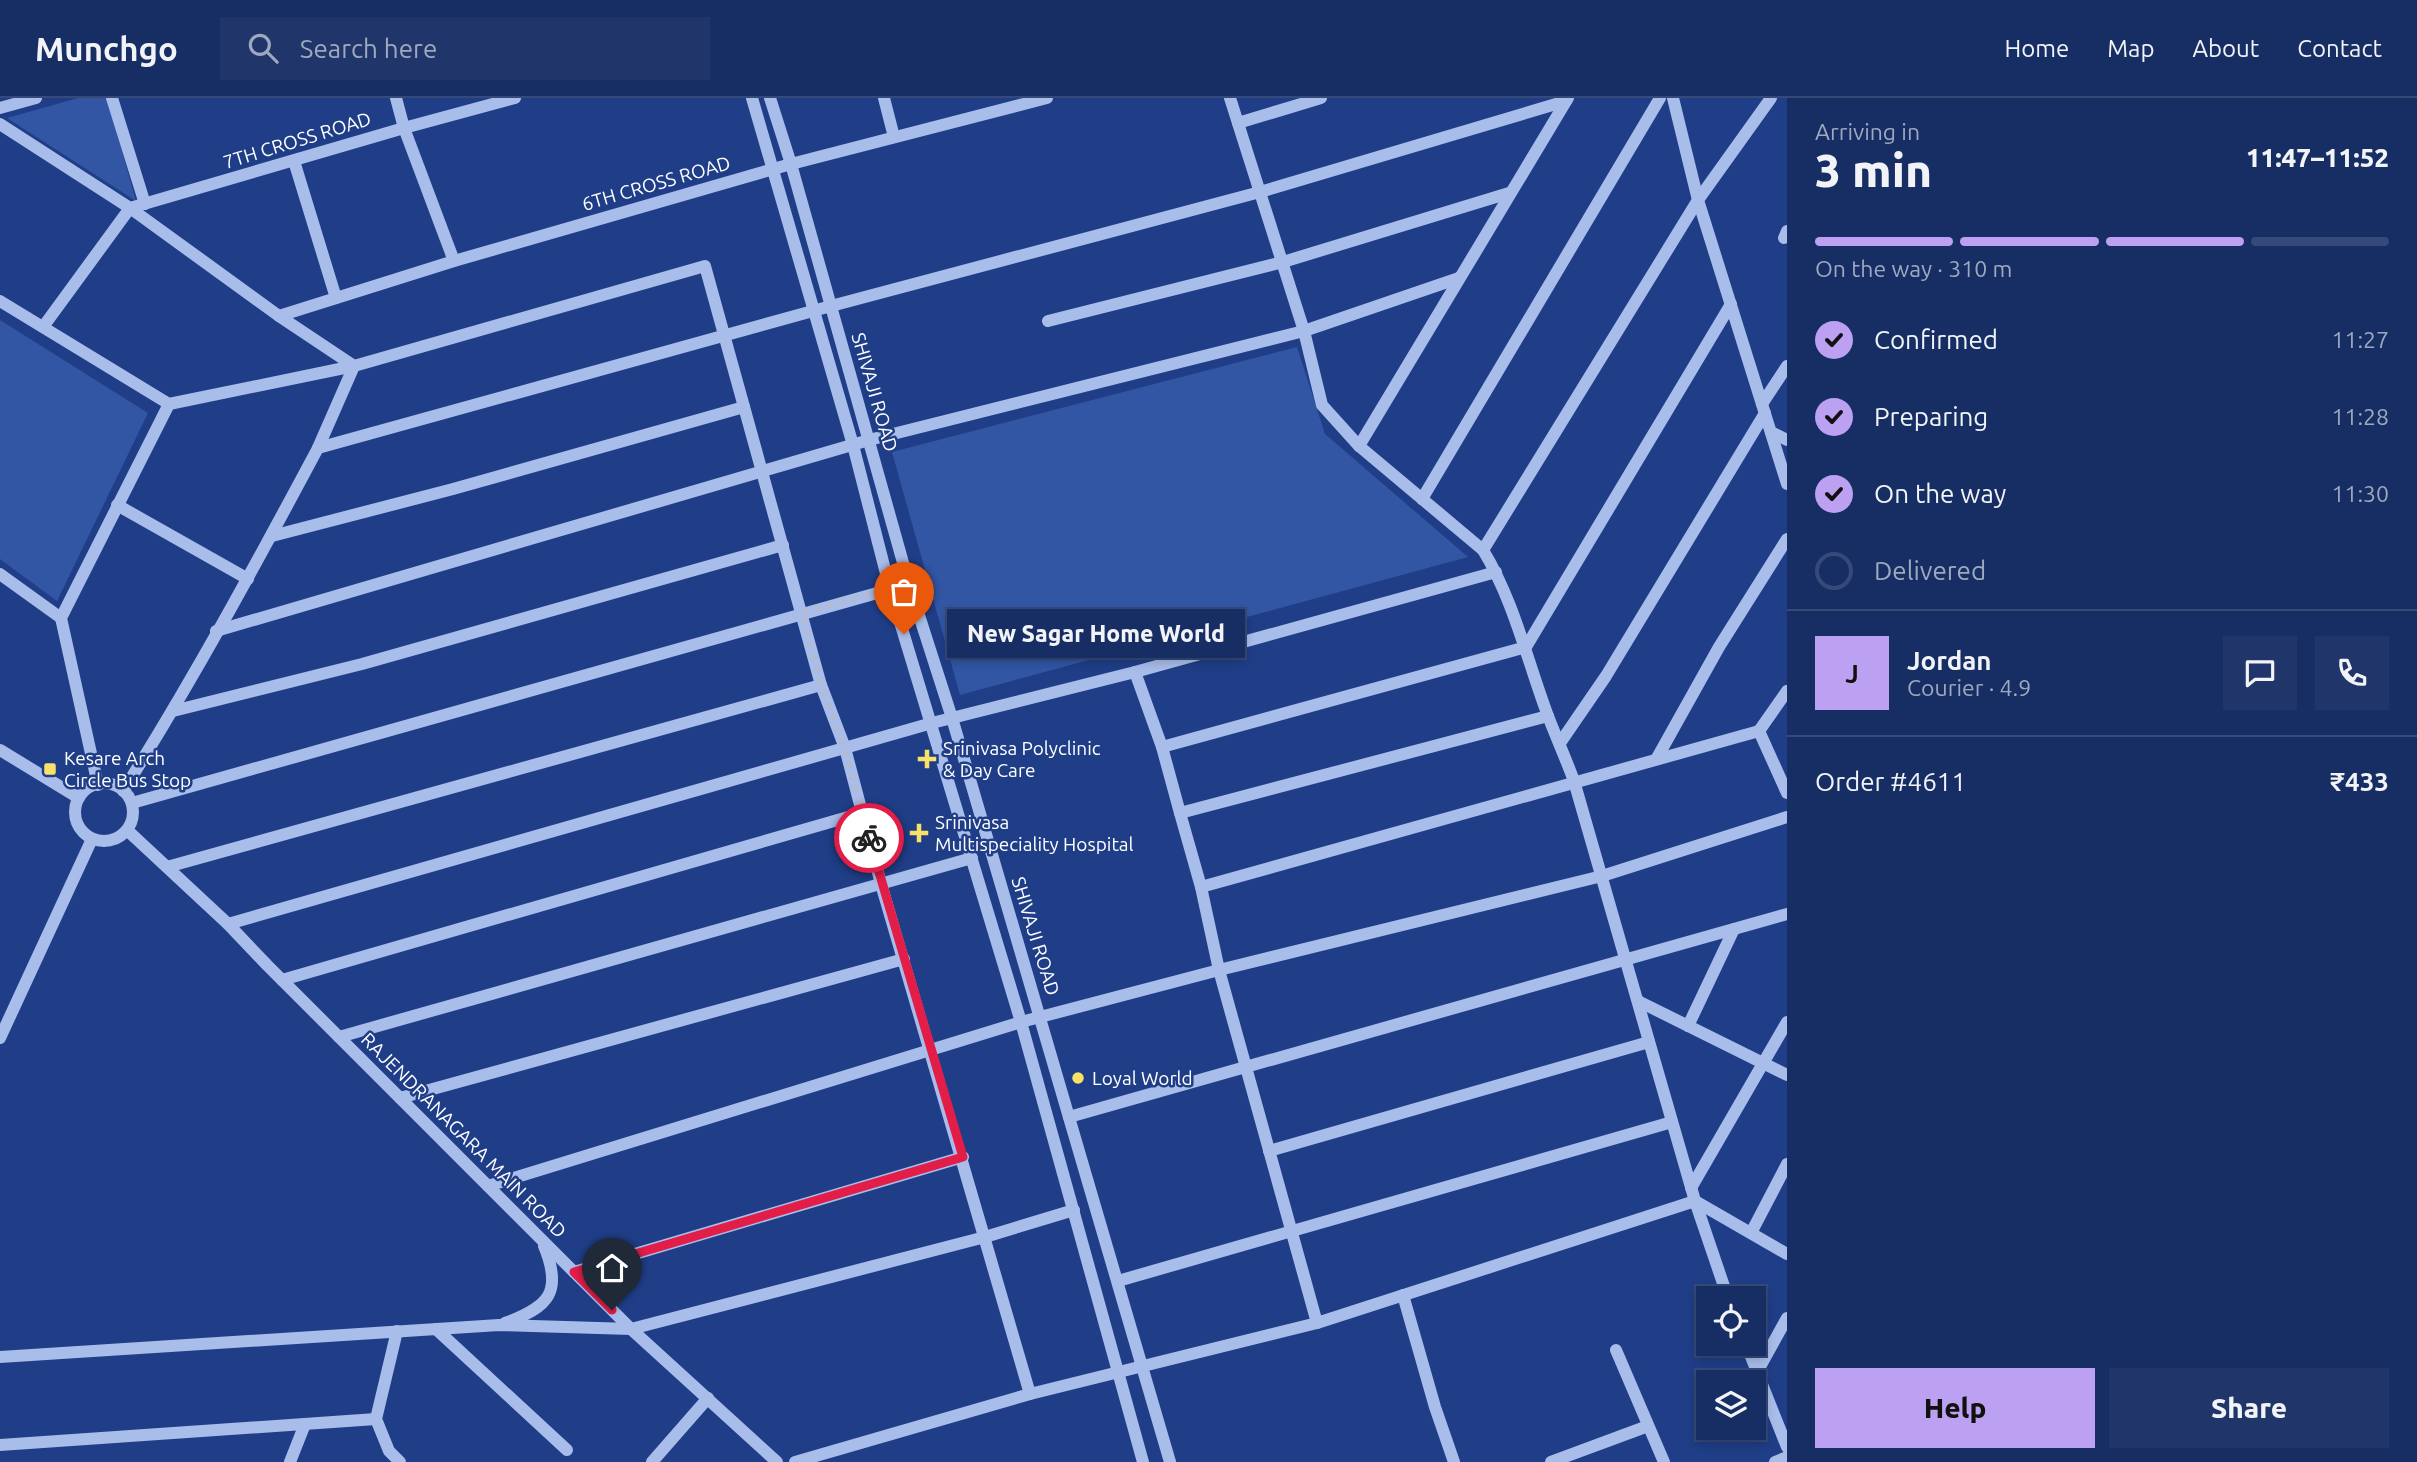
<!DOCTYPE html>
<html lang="en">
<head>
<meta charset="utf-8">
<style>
	:root { --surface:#172e65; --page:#20366b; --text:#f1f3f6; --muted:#9ea8bf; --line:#364a79; --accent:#bca0f2 }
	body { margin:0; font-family:Ubuntu,sans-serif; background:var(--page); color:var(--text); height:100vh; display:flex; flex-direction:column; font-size:26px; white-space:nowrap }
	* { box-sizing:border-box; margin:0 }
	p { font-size:23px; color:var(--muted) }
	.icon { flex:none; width:38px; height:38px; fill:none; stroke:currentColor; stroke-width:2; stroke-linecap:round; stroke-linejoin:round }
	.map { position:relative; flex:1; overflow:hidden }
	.drawer { display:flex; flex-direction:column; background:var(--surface); width:630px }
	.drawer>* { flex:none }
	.controls { position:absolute; left:1696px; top:1188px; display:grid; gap:14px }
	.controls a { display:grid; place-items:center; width:70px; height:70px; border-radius:0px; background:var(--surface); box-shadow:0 4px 10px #0003,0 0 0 2px var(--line); font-size:35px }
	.pin { position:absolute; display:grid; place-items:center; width:60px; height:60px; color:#fff; margin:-72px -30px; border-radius:50% 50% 50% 0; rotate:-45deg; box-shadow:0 0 7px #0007 }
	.pin .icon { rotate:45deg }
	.courier { position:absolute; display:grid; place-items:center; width:70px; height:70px; margin:-35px; border:5px solid #e11d48; border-radius:50%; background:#fff; color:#222; box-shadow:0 2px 9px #0007 }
	.bubble { position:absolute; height:49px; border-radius:0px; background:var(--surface); box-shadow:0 4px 10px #0003,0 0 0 2px var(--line); font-size:23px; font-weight:800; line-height:49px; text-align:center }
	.headline em { font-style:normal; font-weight:800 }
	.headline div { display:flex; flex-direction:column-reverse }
	.headline { display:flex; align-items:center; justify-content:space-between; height:119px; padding:0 28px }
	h1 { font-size:46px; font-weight:800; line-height:52px }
	.bar { display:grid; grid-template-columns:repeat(4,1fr); gap:10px 7px; align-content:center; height:84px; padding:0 28px }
	.bar i { height:9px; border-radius:5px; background:var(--line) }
	.bar .active { background:var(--accent) }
	.bar p { grid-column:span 4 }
	.line { display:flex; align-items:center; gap:18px; padding:0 28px; border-top:2px solid var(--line) }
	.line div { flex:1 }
	.round { display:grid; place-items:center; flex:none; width:74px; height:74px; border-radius:0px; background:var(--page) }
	ol { padding:0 28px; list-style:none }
	li { display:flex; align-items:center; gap:21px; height:77px }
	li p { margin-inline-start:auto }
	li .icon { padding:7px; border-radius:50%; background:var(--accent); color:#111; stroke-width:4 }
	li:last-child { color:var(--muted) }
	li i { width:38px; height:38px; border:4px solid var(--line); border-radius:50% }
	.button { display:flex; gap:14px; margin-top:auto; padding:14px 28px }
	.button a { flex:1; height:80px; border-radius:0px; background:var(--accent); color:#111; font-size:28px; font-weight:800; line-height:80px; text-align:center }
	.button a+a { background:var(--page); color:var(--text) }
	header { display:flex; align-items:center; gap:42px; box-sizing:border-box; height:98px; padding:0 35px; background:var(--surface); border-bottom:2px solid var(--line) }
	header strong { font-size:33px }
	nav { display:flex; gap:38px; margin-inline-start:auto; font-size:24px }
	.search { width:490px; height:63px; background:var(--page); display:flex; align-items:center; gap:18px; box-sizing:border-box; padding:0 24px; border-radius:0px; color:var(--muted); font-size:26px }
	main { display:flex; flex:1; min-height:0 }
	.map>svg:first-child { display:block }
	.green { fill:#3256a4 }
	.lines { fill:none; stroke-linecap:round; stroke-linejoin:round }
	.minor { stroke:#a8bdea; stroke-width:12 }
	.done { stroke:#b1bbd5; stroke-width:7; stroke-dasharray:0 12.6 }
	.route { stroke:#e11d48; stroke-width:9 }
	.poi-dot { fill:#f9e267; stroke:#1f3e87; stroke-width:2.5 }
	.labels { text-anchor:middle; stroke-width:5; stroke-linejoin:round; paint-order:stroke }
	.street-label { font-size:19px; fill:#fff; stroke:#1f3e87 }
	.poi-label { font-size:19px; fill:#fff; stroke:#1f3e87; text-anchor:start }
</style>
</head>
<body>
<header>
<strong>Munchgo</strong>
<div class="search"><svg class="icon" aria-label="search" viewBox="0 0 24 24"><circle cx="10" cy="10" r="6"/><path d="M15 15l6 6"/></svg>Search here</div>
<nav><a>Home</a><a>Map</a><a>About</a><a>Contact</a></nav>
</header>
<main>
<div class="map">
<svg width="1787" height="1364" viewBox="0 0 1787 1364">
	<rect width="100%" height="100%" fill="#1f3e87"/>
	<g class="green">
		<polygon points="78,0 107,0 136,103 7,20"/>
		<polygon points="0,222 148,315 57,503 0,461"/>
		<polygon points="1297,249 1325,336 1468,459 960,597 892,354"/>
	</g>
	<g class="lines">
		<g class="minor">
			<polyline points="112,0 145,106"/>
			<polyline points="396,0 404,30 454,163"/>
			<polyline points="752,0 853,347 890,491 1021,924 1143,1364"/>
			<polyline points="770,0 791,66 909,486 952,620 1170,1364"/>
			<polyline points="884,0 894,39"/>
			<path d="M 1230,0 L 1304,233 L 1322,307 L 1359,348 L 1483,452 C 1514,503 1527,562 1548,618 C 1556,639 1566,661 1574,683 L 1695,1103 L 1728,1200"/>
			<polyline points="1673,0 1698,102 1787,386"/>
			<polyline points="0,10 36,0"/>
			<polyline points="1238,25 1321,0"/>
			<polyline points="0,26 130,110 279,218 354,268 318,350"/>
			<polyline points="294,63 336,200"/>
			<polyline points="130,110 404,30 515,0"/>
			<polyline points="1784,140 1787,133"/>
			<polyline points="0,203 169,306 61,520 98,687"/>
			<polyline points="279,218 454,163 791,66 1047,0"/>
			<polyline points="1048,223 1283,164 1509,95"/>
			<polyline points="43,229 130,110"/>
			<polyline points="169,306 354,268 705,168 821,587 845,650 881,786 1030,1296"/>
			<polyline points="1762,306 1787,268"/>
			<polyline points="1771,334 1787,342"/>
			<polyline points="1359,348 1568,0"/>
			<polyline points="1422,401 1660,0"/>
			<polyline points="117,407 248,481"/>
			<polyline points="272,438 453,391 744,309"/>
			<polyline points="1483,452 1698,102 1771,0"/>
			<polyline points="0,476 61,520"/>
			<polyline points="216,533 869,342 1304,233 1459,180"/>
			<polyline points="1135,574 1162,649 1180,715 1201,789 1219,872 1317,1225"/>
			<polyline points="1787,593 1759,633 1787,695"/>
			<polyline points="173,613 362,566 783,447"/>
			<polyline points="1560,645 1606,578 1765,315"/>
			<polyline points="1162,649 1526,549 1731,206"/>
			<polyline points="0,652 79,700"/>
			<polyline points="1657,660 1719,549 1787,441"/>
			<circle cx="104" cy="714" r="29"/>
			<path d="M 123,693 C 193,582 256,466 318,350 L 831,208 L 1260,94 L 1566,3"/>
			<polyline points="132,705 909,486"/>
			<polyline points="1180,715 1548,618"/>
			<polyline points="127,732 228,826 267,867 631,1231 777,1364"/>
			<polyline points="167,769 821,587"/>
			<polyline points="1201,789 1759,633"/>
			<polyline points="228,826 932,625 1135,574 1496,474"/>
			<polyline points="282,882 862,715"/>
			<polyline points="1638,903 1787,977"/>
			<polyline points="1688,928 1734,831"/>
			<polyline points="339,939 972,760"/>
			<polyline points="0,940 92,741"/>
			<polyline points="400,1000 904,861"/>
			<polyline points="1069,1019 1787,816"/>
			<polyline points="1269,1053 1649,944"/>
			<polyline points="488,1088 1021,924 1219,872 1602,778 1787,719"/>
			<polyline points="1691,1090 1787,924"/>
			<polyline points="1751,1135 1787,1066"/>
			<polyline points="574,1174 963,1059"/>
			<polyline points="1118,1183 1672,1024"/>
			<polyline points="1403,1197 1435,1309 1454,1364"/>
			<path d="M 505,1225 C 549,1209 563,1194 544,1148"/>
			<polyline points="436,1231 567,1352"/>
			<polyline points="397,1233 376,1321 389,1353 400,1364"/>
			<polyline points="1746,1246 1787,1349"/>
			<polyline points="1616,1252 1664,1364"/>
			<polyline points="0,1259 499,1227 631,1231 985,1139 1074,1112"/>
			<polyline points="1757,1274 1787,1220"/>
			<polyline points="0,1347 376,1321"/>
			<polyline points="290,1364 305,1326"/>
			<polyline points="652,1364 708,1300"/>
			<polyline points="795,1364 1030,1296 1317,1225 1695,1103 1787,1156"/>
			<polyline points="1551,1364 1648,1328"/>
			<polyline points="1775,1364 1787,1359"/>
		</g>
	</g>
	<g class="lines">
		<polyline class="done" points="869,740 845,650 821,587 802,514 890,491 904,536"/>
		<polyline class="route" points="612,1212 574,1174 963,1059 869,740"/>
	</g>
	<g class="poi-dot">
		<path d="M923.5 650.5h7v7h7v7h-7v7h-7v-7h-7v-7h7z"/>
		<rect x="43" y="664" width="14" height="14" rx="3.5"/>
		<path d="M915.5 724.5h7v7h7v7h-7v7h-7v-7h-7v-7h7z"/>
		<circle cx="1078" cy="980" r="7"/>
	</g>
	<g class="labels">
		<g class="street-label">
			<text transform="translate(297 42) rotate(-17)" y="7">7TH CROSS ROAD</text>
			<text transform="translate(656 85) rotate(-16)" y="7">6TH CROSS ROAD</text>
			<text transform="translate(875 294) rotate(74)" y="7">SHIVAJI ROAD</text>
			<text transform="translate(1036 838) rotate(73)" y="7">SHIVAJI ROAD</text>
			<text transform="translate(464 1037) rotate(45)" y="7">RAJENDRANAGARA MAIN ROAD</text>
		</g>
		<g class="poi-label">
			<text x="943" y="657">Srinivasa Polyclinic<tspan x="943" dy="22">&amp; Day Care</tspan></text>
			<text x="64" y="667">Kesare Arch<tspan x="64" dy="22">Circle Bus Stop</tspan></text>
			<text x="935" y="731">Srinivasa<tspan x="935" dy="22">Multispeciality Hospital</tspan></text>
			<text x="1092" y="987">Loyal World</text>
		</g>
	</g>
</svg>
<div class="controls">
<a><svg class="icon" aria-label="locate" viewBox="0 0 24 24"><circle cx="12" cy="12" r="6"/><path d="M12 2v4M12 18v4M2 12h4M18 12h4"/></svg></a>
<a><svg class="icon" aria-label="layers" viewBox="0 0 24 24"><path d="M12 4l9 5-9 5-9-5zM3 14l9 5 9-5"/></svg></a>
</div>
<div class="pin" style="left:904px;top:536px;background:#ea580c"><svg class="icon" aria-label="bag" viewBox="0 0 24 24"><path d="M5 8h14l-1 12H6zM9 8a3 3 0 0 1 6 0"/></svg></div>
<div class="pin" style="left:612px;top:1212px;background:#1f2937"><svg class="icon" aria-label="home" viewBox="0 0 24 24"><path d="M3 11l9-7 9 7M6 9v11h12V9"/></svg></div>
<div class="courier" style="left:869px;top:740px"><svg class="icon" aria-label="bike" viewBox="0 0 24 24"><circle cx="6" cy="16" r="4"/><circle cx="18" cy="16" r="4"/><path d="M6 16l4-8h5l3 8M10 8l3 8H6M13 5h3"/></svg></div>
<div class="bubble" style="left:947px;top:511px;width:298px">New Sagar Home World</div>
</div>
<section class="drawer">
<div class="headline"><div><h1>3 min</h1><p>Arriving in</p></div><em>11:47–11:52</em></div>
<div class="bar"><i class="active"></i><i class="active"></i><i class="active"></i><i></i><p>On the way · 310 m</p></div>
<ol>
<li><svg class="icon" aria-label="check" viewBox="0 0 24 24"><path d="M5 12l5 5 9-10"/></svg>Confirmed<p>11:27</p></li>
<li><svg class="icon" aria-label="check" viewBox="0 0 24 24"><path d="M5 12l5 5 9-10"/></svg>Preparing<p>11:28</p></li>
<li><svg class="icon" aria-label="check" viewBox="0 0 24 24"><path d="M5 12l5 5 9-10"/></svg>On the way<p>11:30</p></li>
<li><i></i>Delivered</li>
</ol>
<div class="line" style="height:126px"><b class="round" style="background:var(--accent);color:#111">J</b><div><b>Jordan</b><p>Courier · 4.9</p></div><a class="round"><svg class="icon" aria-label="chat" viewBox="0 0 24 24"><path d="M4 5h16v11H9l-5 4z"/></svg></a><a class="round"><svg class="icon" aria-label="phone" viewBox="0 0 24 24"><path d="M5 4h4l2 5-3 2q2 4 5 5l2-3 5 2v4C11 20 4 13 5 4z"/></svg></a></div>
<div class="line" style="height:91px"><div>Order #4611</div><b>₹433</b></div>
<div class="button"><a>Help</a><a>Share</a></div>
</section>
</main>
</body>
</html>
